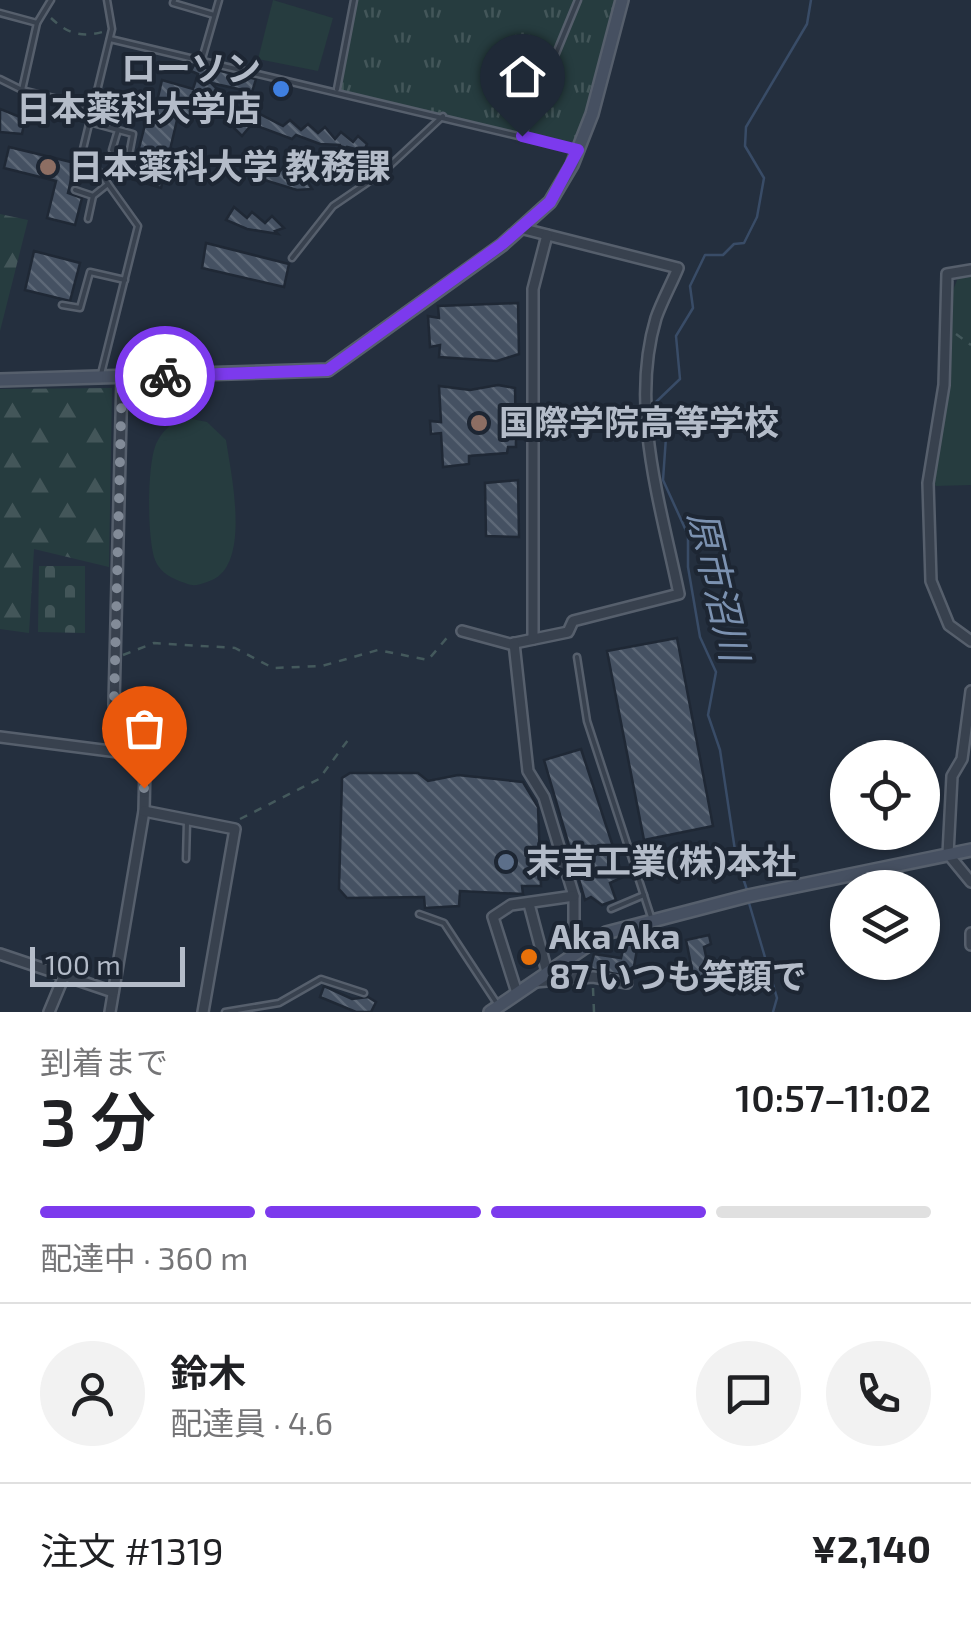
<!DOCTYPE html>
<html lang="ja">
<head>
<meta charset="utf-8">
<style>
	:root { --surface:#fff; --page:#f2f2f2; --text:#202124; --muted:#757577; --line:#e0e0e0; --accent:#7c3aed }
	body { margin:0; font-family:"Exo 2","Noto Sans JP",sans-serif; background:var(--page); color:var(--text); height:100vh; display:flex; flex-direction:column; font-size:38px; white-space:nowrap }
	* { box-sizing:border-box; margin:0 }
	p { font-size:32px; color:var(--muted) }
	.icon { flex:none; width:55px; height:55px; fill:none; stroke:currentColor; stroke-width:2; stroke-linecap:round; stroke-linejoin:round }
	.map { position:relative; height:1012px; overflow:hidden }
	.drawer { display:flex; flex-direction:column; background:var(--surface); flex:1 }
	.drawer>* { flex:none }
	.controls { position:absolute; left:830px; top:740px; display:grid; gap:20px }
	.controls a { display:grid; place-items:center; width:110px; height:110px; border-radius:50%; background:var(--surface); box-shadow:0 2px 8px #0004; font-size:50px }
	.scale { position:absolute; left:30px; bottom:25px; width:155px; box-sizing:border-box; padding-left:10px; border:5px solid #b4bcc9; border-top:0; font-size:28px; line-height:35px; white-space:nowrap; color:#b4bcc9; -webkit-text-stroke:8px #1d2633; paint-order:stroke }
	.pin { position:absolute; display:grid; place-items:center; width:85px; height:85px; color:#fff; margin:-102px -42px; border-radius:50% 50% 50% 0; rotate:-45deg; box-shadow:0 0 10px #0007 }
	.pin .icon { rotate:45deg }
	.courier { position:absolute; display:grid; place-items:center; width:100px; height:100px; margin:-50px; border:8px solid #7c3aed; border-radius:50%; background:#fff; color:#222; box-shadow:0 2px 12px #0007 }
	.headline em { font-style:normal; font-weight:600 }
	.headline div { display:flex; flex-direction:column-reverse }
	.headline { display:flex; align-items:center; justify-content:space-between; height:170px; padding:0 40px }
	h1 { font-size:65px; font-weight:600; line-height:75px }
	.bar { display:grid; grid-template-columns:repeat(4,1fr); gap:15px 10px; align-content:center; height:120px; padding:0 40px }
	.bar i { height:12px; border-radius:8px; background:var(--line) }
	.bar .selected { background:var(--accent) }
	.bar p { grid-column:span 4 }
	.line { display:flex; align-items:center; gap:25px; padding:0 40px; border-top:2px solid var(--line) }
	.line div { flex:1 }
	.round { display:grid; place-items:center; flex:none; width:105px; height:105px; border-radius:52px; background:var(--page) }
	.map>svg:first-child { display:block }
	.grass { fill:url(#grass-tufts) }
	.forest { fill:url(#forest-firs) }
	.cemetery { fill:url(#cemetery-stones) }
	.park { fill:#263c3f }
	.lines { fill:none; stroke-linecap:round; stroke-linejoin:round }
	.stream { stroke:#394c67; stroke-width:2.5 }
	.building { fill:url(#building-back-hatch); stroke:#1f2835; stroke-width:2.5 }
	.lane-casing { stroke:#565f6c; stroke-width:9 }
	.street-casing { stroke:#565f6c; stroke-width:14 }
	.secondary-casing { stroke:#565f6c; stroke-width:16 }
	.path { stroke:#44595c; stroke-width:2.5; stroke-dasharray:8 8; stroke-linecap:butt }
	.lane { stroke:#38414e; stroke-width:4 }
	.street { stroke:#38414e; stroke-width:9 }
	.secondary { stroke:#465061; stroke-width:11 }
	.done { stroke:#828b98; stroke-width:10; stroke-dasharray:0 18 }
	.route { stroke:#7c3aed; stroke-width:12 }
	.shop-dot { fill:#3f7fe0; stroke:#1d2633; stroke-width:4 }
	.education-dot { fill:#8d6e63; stroke:#1d2633; stroke-width:4 }
	.service-dot { fill:#5c6f8a; stroke:#1d2633; stroke-width:4 }
	.food-dot { fill:#e8710a; stroke:#1d2633; stroke-width:4 }
	.labels { text-anchor:middle; stroke-width:8; stroke-linejoin:round; paint-order:stroke }
	.poi-label { font-size:35px; font-weight:bold; fill:#b4bcc9; stroke:#1d2633; text-anchor:start }
	.water-label { font-size:38px; font-style:italic; fill:#7c92b1; stroke:#1d2633 }
</style>
</head>
<body>
<div class="map">
<svg width="971" height="1012" viewBox="0 0 971 1012">
	<defs>
		<pattern id="grass-tufts" width="24" height="20" patternUnits="userSpaceOnUse" patternTransform="scale(2.5)"><rect width="24" height="20" fill="#263c3f"/><path d="M3 7l-1-3M5 7V3M7 7l1-3M15 17l-1-3M17 17v-4M19 17l1-3" fill="none" stroke="#435659"/></pattern>
		<pattern id="forest-firs" width="22" height="20" patternUnits="userSpaceOnUse" patternTransform="scale(2.5)"><rect width="22" height="20" fill="#263c3f"/><path d="M5 1l3.5 6h-7zM16 11l3.5 6h-7z" fill="#435659"/></pattern>
		<pattern id="cemetery-stones" width="16" height="16" patternUnits="userSpaceOnUse" patternTransform="scale(2.5)"><rect width="16" height="16" fill="#263c3f"/><path d="M2 7V4a2 2 0 0 1 4 0v3zM10 15v-3a2 2 0 0 1 4 0v3z" fill="#435659"/></pattern>
		<pattern id="building-back-hatch" width="6" height="6" patternUnits="userSpaceOnUse" patternTransform="scale(2.5)"><rect width="6" height="6" fill="#455162"/><path d="M-1 5l2 2M0 0l6 6M5-1l2 2" fill="none" stroke="#5d6877"/></pattern>
	</defs>
	<rect width="100%" height="100%" fill="#242f3e"/>
	<polygon class="grass" points="357,0 623,0 578,150 337,90"/>
	<g class="forest">
		<polygon points="0,214 28,220 0,331"/>
		<polygon points="112,388 109,567 34,549 29,633 0,629 0,389"/>
	</g>
	<polygon class="cemetery" points="39,566 85,566 85,633 38,632"/>
	<g class="park">
		<polygon points="273,0 333,18 318,71 258,59"/>
		<polygon points="959,275 971,275 971,485 936,486 931,482 951,375 950,298"/>
		<path d="M 182,417 L 207,422 L 226,440 C 231,474 253,570 207,582 C 198,585 194,587 185,583 C 173,579 160,573 155,560 C 147,539 147,465 156,444 C 162,431 170,425 182,417 Z"/>
	</g>
	<g class="lines">
		<g class="stream">
			<polyline points="747,890 736,857 720,750 708,715 716,672 700,637 688,567 688,535 663,480 666,437 656,402 680,379 676,336 693,308 690,286 705,255 723,255 734,244 744,243 757,217 764,178 745,146 746,127 807,24 811,0"/>
			<polyline points="749,903 777,998 773,1012"/>
		</g>
	</g>
	<g class="building">
		<polygon points="194,65 256,79 252,92 211,83 219,91 214,117 191,111 188,123 177,120 161,188 131,179 146,121 152,123 162,80 193,89 198,74 191,71"/>
		<polygon points="232,102 250,118 256,112 283,126 290,120 301,130 308,124 318,133 325,127 335,139 341,132 353,142 358,136 367,144 364,151 347,147 343,151 340,145 320,144 296,135 292,139 252,124 242,136 234,128 240,120 227,106"/>
		<polygon points="0,109 25,119 22,134 0,132"/>
		<polygon points="9,147 75,163 68,193 82,198 75,225 47,218 56,181 4,168"/>
		<polygon points="246,159 258,170 264,163 276,175 283,168 295,181 302,173 312,189 297,190 242,173 240,166"/>
		<polygon points="234,207 247,218 252,212 265,223 272,216 284,228 275,231 278,234 247,229 226,220"/>
		<polygon points="206,243 289,264 284,287 202,268"/>
		<polygon points="34,251 80,263 70,301 25,290"/>
		<polygon points="518,303 519,354 497,361 439,357 440,345 430,347 428,316 439,318 438,306"/>
		<polygon points="498,385 515,388 516,447 508,447 507,453 469,456 469,464 443,467 441,433 431,434 430,421 441,422 439,386 470,390"/>
		<polygon points="518,480 519,537 486,536 485,483"/>
		<polygon points="677,638 713,826 644,840 607,651"/>
		<polygon points="581,749 623,877 610,883 616,900 602,905 591,897 585,900 544,760"/>
		<polygon points="350,773 418,773 428,781 458,775 523,782 538,807 541,886 522,886 523,894 460,891 459,906 425,908 424,897 347,898 339,889 342,778"/>
		<polygon points="709,935 711,944 704,947 710,975 694,979 686,940"/>
		<polygon points="626,938 639,939 632,977 590,969 594,954 621,958"/>
		<polygon points="324,986 352,999 368,997 376,1002 371,1012 356,1012 320,997"/>
	</g>
	<g class="lines">
		<g class="lane-casing">
			<g id="lane">
				<polyline points="174,0 173,3 214,15"/>
				<polyline points="0,13 37,23"/>
				<polyline points="110,39 577,150"/>
				<polyline points="202,59 219,0"/>
				<polyline points="0,79 22,90 90,107"/>
				<polyline points="337,89 354,0"/>
				<polyline points="22,90 37,23 51,0"/>
				<polyline points="89,122 133,134 129,155 112,150 118,130"/>
				<polyline points="522,136 578,0"/>
				<polyline points="75,190 93,196"/>
				<polyline points="88,219 93,196 108,184"/>
				<polyline points="292,258 333,206 383,172 443,116"/>
				<polyline points="62,305 80,308 90,272 125,280"/>
				<polyline points="101,374 138,226 83,149 112,29 107,0"/>
				<polyline points="577,657 587,721 652,920"/>
				<polyline points="186,859 187,822"/>
				<polyline points="611,909 644,895"/>
				<polyline points="419,914 444,923 496,1002"/>
				<polyline points="225,1012 279,1003 321,979 364,993"/>
			</g>
		</g>
		<g class="street-casing">
			<g id="street">
				<polyline points="971,270 947,274 944,385 928,483 931,581 949,625 971,641"/>
				<path d="M 462,631 L 510,644 L 568,632 L 573,621 L 679,594 C 661,506 629,408 656,318 C 662,301 671,285 678,268 L 520,228"/>
				<polyline points="533,639 533,289 547,235"/>
				<polyline points="514,643 528,771 544,797 574,896 574,953"/>
				<polyline points="971,691 962,759 952,776 948,854 971,882"/>
				<polyline points="0,737 118,752 145,765 144,811 110,1012"/>
				<polyline points="118,752 114,704 122,377"/>
				<polyline points="144,811 235,829 203,1012"/>
				<polyline points="529,904 547,972"/>
				<polyline points="971,933 971,945"/>
				<polyline points="0,954 113,992"/>
				<polyline points="535,982 593,977 627,983"/>
				<polyline points="517,993 493,917 511,905 574,896"/>
				<polyline points="49,1012 64,976"/>
			</g>
		</g>
		<g class="secondary-casing">
			<g id="secondary">
				<polyline points="0,380 328,370 502,245 550,202 572,165 592,114 622,0"/>
				<polyline points="490,1012 606,933 748,896 971,850"/>
			</g>
		</g>
		<g class="path">
			<path d="M 51,18 C 69,35 83,38 106,31"/>
			<polyline points="956,334 971,345"/>
			<polyline points="123,655 154,643 235,648 273,668 322,666 378,650 428,660 451,633"/>
			<polyline points="240,819 319,779 348,740"/>
			<polyline points="593,988 594,1012"/>
		</g>
		<use href="#lane" class="lane"/>
		<use href="#street" class="street"/>
		<use href="#secondary" class="secondary"/>
	</g>
	<g class="lines">
		<polyline class="done" points="144,788 144,765 118,752 114,704 122,377 165,376"/>
		<polyline class="route" points="165,376 328,370 502,244 550,202 578,150 522,136"/>
	</g>
	<circle class="shop-dot" cx="281" cy="89" r="10"/>
	<g class="education-dot">
		<circle cx="48" cy="167" r="10"/>
		<circle cx="479" cy="423" r="10"/>
	</g>
	<circle class="service-dot" cx="506" cy="862" r="10"/>
	<circle class="food-dot" cx="529" cy="957" r="10"/>
	<g class="labels">
		<g class="poi-label">
			<text x="261" y="81" text-anchor="end">ローソン<tspan x="261" dy="40">日本薬科大学店</tspan></text>
			<text x="68" y="179">日本薬科大学 教務課</text>
			<text x="499" y="435">国際学院高等学校</text>
			<text x="526" y="874">末吉工業(株)本社</text>
			<text x="549" y="949">Aka Aka<tspan x="549" dy="40">87 いつも笑顔で</tspan></text>
		</g>
		<g class="water-label">
			<text transform="translate(718 586) rotate(77)" y="13">原市沼川</text>
		</g>
	</g>
</svg>
<div class="controls">
<a><svg class="icon" aria-label="locate" viewBox="0 0 24 24"><circle cx="12" cy="12" r="6"/><path d="M12 2v4M12 18v4M2 12h4M18 12h4"/></svg></a>
<a><svg class="icon" aria-label="layers" viewBox="0 0 24 24"><path d="M12 4l9 5-9 5-9-5zM3 14l9 5 9-5"/></svg></a>
</div>
<div class="scale">100 m</div>
<div class="pin" style="left:144px;top:788px;background:#ea580c"><svg class="icon" aria-label="bag" viewBox="0 0 24 24"><path d="M5 8h14l-1 12H6zM9 8a3 3 0 0 1 6 0"/></svg></div>
<div class="pin" style="left:522px;top:136px;background:#1f2937"><svg class="icon" aria-label="home" viewBox="0 0 24 24"><path d="M3 11l9-7 9 7M6 9v11h12V9"/></svg></div>
<div class="courier" style="left:165px;top:376px"><svg class="icon" aria-label="bike" viewBox="0 0 24 24"><circle cx="6" cy="16" r="4"/><circle cx="18" cy="16" r="4"/><path d="M6 16l4-8h5l3 8M10 8l3 8H6M13 5h3"/></svg></div>
</div>
<section class="drawer">
<div class="headline"><div><h1>3 分</h1><p>到着まで</p></div><em>10:57–11:02</em></div>
<div class="bar"><i class="selected"></i><i class="selected"></i><i class="selected"></i><i></i><p>配達中 · 360 m</p></div>
<div class="line" style="height:180px"><a class="round"><svg class="icon" aria-label="person" viewBox="0 0 24 24"><circle cx="12" cy="8" r="4"/><path d="M4 21q1-7 8-7t8 7"/></svg></a><div><b>鈴木</b><p>配達員 · 4.6</p></div><a class="round"><svg class="icon" aria-label="chat" viewBox="0 0 24 24"><path d="M4 5h16v11H9l-5 4z"/></svg></a><a class="round"><svg class="icon" aria-label="phone" viewBox="0 0 24 24"><path d="M5 4h4l2 5-3 2q2 4 5 5l2-3 5 2v4C11 20 4 13 5 4z"/></svg></a></div>
<div class="line" style="height:130px"><div>注文 #1319</div><b>¥2,140</b></div>
</section>
</body>
</html>
